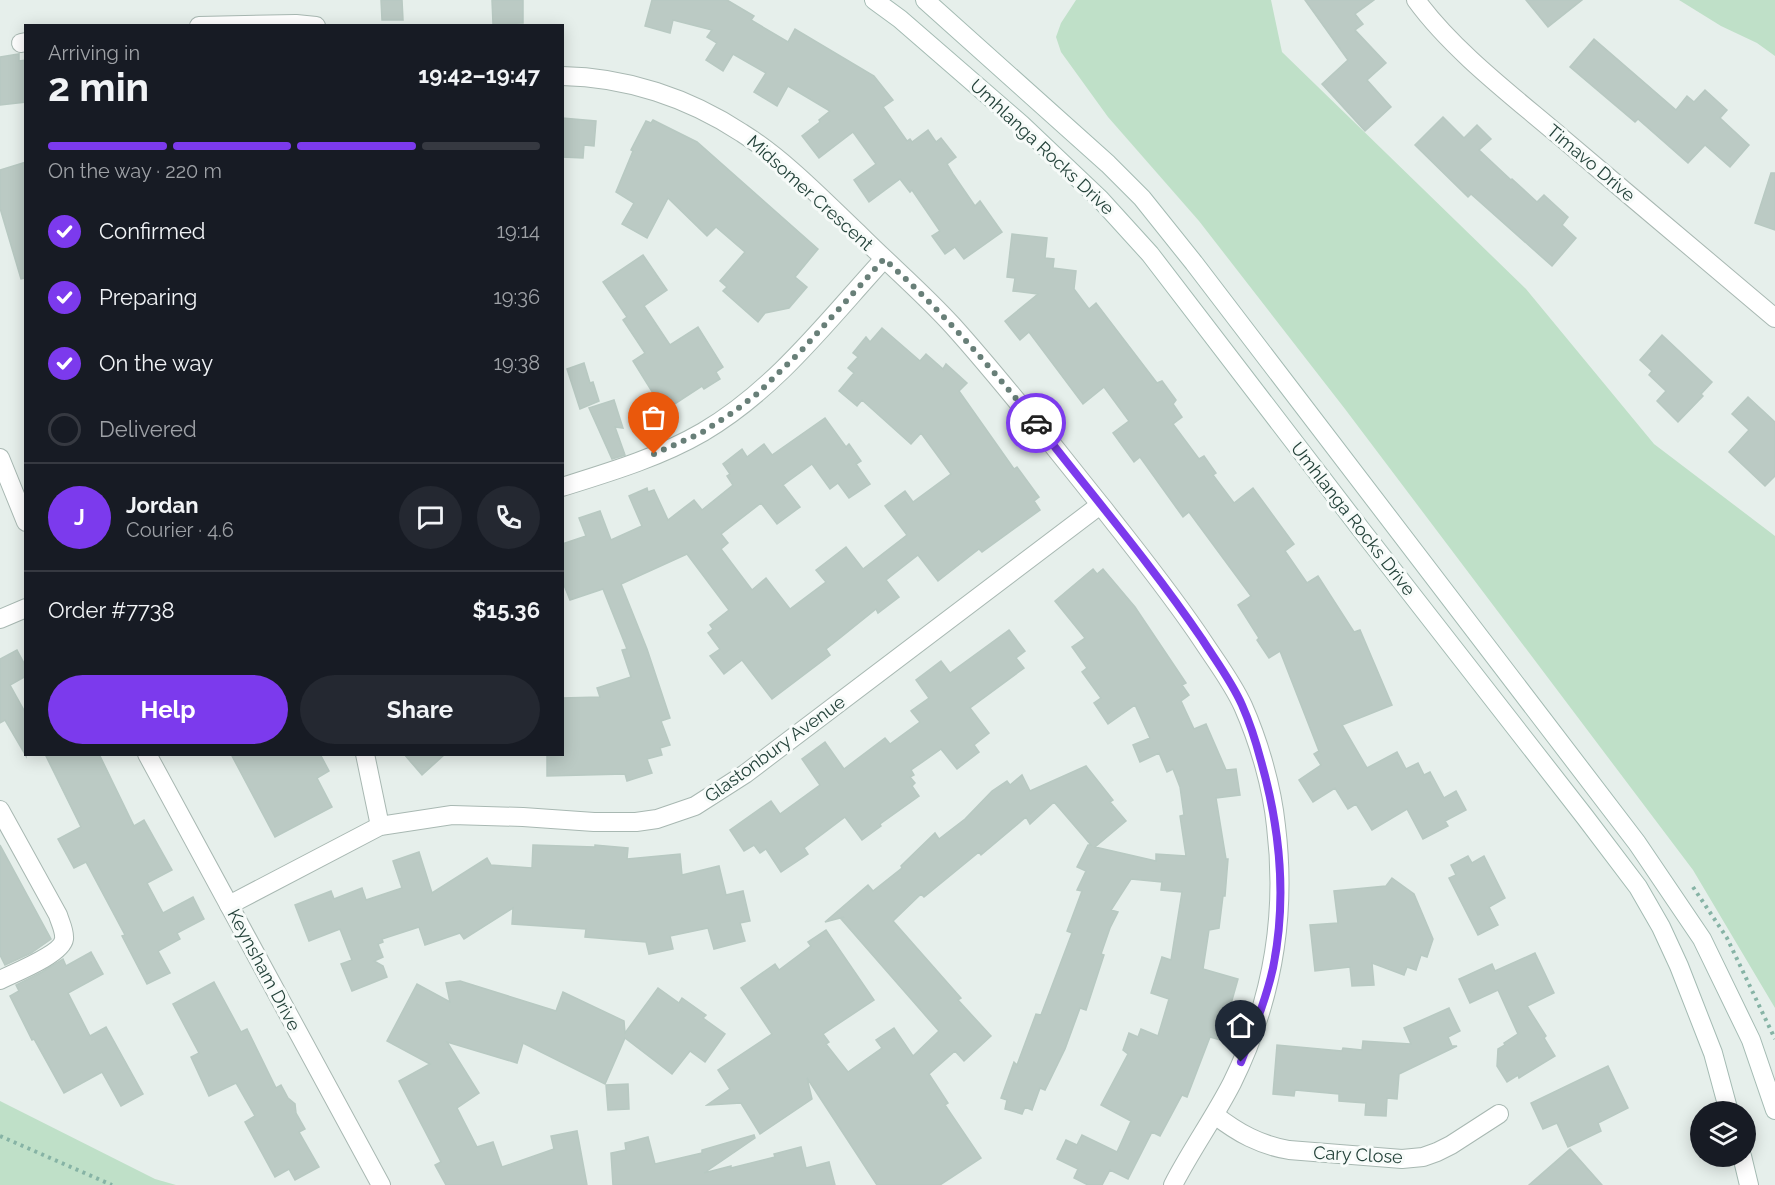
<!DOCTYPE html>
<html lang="en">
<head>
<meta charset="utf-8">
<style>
	:root { --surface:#171b24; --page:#242831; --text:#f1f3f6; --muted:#9ea1a6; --line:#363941; --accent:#7c3aed }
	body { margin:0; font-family:Raleway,sans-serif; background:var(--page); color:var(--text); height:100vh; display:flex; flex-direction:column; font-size:22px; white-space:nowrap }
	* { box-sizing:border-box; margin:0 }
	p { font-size:20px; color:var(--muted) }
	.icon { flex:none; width:33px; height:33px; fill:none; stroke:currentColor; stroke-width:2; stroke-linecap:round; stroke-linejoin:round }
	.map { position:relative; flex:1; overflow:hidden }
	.drawer { position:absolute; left:24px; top:24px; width:540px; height:732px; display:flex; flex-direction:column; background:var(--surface); border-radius:0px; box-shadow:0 3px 15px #0003 }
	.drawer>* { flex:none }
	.buttons { position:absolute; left:1690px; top:1101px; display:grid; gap:12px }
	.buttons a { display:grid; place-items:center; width:66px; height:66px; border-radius:50%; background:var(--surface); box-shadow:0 3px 15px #0003; font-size:30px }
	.pin { position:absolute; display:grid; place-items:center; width:51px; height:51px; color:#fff; margin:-62px -26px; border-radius:50% 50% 50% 0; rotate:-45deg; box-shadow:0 0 6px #0007 }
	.pin .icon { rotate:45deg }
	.courier { position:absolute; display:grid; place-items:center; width:60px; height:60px; margin:-30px; border:4px solid #7c3aed; border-radius:50%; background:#fff; color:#222; box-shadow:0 2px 8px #0007 }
	.head em { font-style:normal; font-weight:700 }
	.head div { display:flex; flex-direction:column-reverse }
	.head { display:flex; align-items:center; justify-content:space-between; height:102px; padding:0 24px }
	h1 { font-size:39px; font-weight:700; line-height:45px }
	.bar { display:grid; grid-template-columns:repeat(4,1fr); gap:9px 6px; align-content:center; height:72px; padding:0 24px }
	.bar i { height:8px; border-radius:4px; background:var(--line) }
	.bar .current { background:var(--accent) }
	.bar p { grid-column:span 4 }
	.line { display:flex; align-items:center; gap:15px; padding:0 24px; border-top:2px solid var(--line) }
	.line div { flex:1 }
	.round { display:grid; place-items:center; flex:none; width:63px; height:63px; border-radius:32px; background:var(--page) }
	ol { padding:0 24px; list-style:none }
	li { display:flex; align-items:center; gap:18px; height:66px }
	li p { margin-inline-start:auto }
	li .icon { padding:6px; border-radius:50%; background:var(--accent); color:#fff; stroke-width:4 }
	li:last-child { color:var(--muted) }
	li i { width:33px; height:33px; border:3px solid var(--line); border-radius:50% }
	.action { display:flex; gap:12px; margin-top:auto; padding:12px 24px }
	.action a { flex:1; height:69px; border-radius:36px; background:var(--accent); color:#fff; font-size:24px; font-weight:700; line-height:69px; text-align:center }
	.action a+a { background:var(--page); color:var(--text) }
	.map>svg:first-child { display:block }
	.green { fill:#bfe0c8 }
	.building { fill:#bbcac4; stroke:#b8c9c2; stroke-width:1.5 }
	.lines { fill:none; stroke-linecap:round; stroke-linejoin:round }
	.minor-casing { stroke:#a8b8b2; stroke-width:20 }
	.secondary-casing { stroke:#a4bbb3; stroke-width:20 }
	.path { stroke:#86b3a5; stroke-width:4; stroke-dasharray:3 4.5; stroke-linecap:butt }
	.minor { stroke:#fff; stroke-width:18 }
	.secondary { stroke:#fff; stroke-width:18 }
	.done { stroke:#687f78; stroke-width:6; stroke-dasharray:0 10.8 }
	.route { stroke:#7c3aed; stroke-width:8 }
	.labels { text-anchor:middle; stroke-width:6; stroke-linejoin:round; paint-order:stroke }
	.street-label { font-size:18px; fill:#24423a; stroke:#f7fbf9 }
</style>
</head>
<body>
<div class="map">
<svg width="1775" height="1185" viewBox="0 0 1775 1185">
	<rect width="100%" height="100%" fill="#e6efeb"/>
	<g class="green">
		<polygon points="1076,0 1271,0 1282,52 1526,289 1654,444 1775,536 1775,1008 1693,870 1345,409 1199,221 1108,117 1061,52 1056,37 1061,23"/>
		<polygon points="1679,0 1775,0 1775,56 1757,43 1721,26"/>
		<polygon points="0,1101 155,1179 176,1185 0,1185"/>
	</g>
	<g class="building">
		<polygon points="381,0 402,0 403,20 382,20"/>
		<polygon points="492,0 523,0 523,23 493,24"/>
		<polygon points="652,0 727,0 754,16 751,20 788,42 795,29 874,76 893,100 883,107 907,141 910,139 912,142 928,130 936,142 941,138 956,157 947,164 953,174 975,206 980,201 1002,232 964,259 955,247 945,254 932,236 940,231 912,190 910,192 900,179 869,202 854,180 876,164 853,132 819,158 802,136 820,122 819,120 830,111 788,86 777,106 754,92 766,73 733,54 723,71 706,60 717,43 707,37 712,30 673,20 670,33 645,26"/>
		<polygon points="1305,0 1374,0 1355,14 1363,24 1355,30 1386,63 1367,80 1391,107 1365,131 1322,84 1348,60"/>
		<polygon points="1526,0 1582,0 1548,27"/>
		<polygon points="1594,39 1676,110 1687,96 1694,102 1705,90 1727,110 1720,118 1749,145 1730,167 1705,145 1688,163 1638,119 1635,122 1570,67"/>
		<polygon points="19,54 19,61 26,60 26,102 0,105 0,57"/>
		<polygon points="1443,117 1464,138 1477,125 1491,139 1479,150 1511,180 1512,179 1537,202 1544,195 1568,217 1562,225 1576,238 1552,266 1471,194 1468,197 1415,145"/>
		<polygon points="562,118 596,121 594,146 584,145 583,158 562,157"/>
		<polygon points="653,120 697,142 818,249 795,277 807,287 789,308 765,313 758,322 723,291 727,287 720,281 745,252 716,227 707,236 668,198 647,238 622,224 634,203 616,192 633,151 631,150 646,121 651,123"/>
		<polygon points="26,162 26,278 21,279 0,208 0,170"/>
		<polygon points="1771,173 1775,173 1775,230 1755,223"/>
		<polygon points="1012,234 1047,238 1045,258 1054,259 1053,268 1076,271 1074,289 1089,309 1096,303 1157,383 1162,381 1176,400 1173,404 1182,417 1173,424 1199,459 1204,456 1216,473 1213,475 1234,503 1253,488 1294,544 1285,551 1307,583 1318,576 1354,632 1360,630 1392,705 1342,725 1367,768 1397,752 1406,769 1418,763 1424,775 1430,772 1444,798 1456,791 1466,810 1445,821 1448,826 1423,839 1407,809 1372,830 1356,804 1348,809 1335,788 1313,802 1299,780 1321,765 1314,754 1319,751 1280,651 1269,658 1257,640 1259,638 1238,605 1251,596 1189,512 1183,517 1140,457 1134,462 1113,433 1129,421 1104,387 1083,404 1029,332 1020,340 1005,321 1038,294 1013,291 1015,278 1007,277"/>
		<polygon points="643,255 667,290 644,306 670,345 698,327 723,367 716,372 720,379 704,389 702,386 664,411 633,361 645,353 623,320 627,317 603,282"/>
		<polygon points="882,328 920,361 926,354 943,369 946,364 967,383 959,391 1014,469 1017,467 1039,497 1034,501 1040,510 982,552 979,549 938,581 918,555 886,580 899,597 878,613 876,609 840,638 826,649 830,655 772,699 742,660 724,674 710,656 720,649 708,633 713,629 710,625 729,610 687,554 621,584 647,649 670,718 661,721 670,745 660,748 662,755 647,759 652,773 627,781 625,774 547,776 547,754 562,754 562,698 600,697 597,688 631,677 622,650 627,649 603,589 570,600 562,580 562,544 586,536 579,518 600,511 611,540 642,526 629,496 647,488 648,492 654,490 668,520 694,500 702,510 733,485 727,476 730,474 723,464 742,449 747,457 764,444 772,455 825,418 846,447 849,444 861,461 856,464 870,484 849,498 838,483 830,489 812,464 783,485 800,507 777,524 761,503 721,534 728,543 721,549 752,590 766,578 790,609 826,582 816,570 846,547 863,569 907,535 885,506 905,491 913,502 951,474 921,433 911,444 862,400 857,406 839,391 854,373 848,368 858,357 853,353 866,337 870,342"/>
		<polygon points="1662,335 1712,382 1701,394 1703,396 1678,422 1657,401 1666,391 1649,375 1652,371 1640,360"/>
		<polygon points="584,363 590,383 593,382 599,401 580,409 567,369"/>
		<polygon points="1748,397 1775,422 1775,476 1765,486 1729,452 1749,430 1732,414"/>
		<polygon points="614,400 623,428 615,427 625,455 612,459 589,408"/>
		<polygon points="1093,569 1097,574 1103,569 1135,607 1186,683 1182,685 1189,695 1181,701 1194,729 1206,724 1226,770 1236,769 1240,795 1216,798 1226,859 1228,859 1225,896 1223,896 1219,928 1209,930 1203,969 1238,979 1227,1018 1234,1021 1228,1042 1210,1037 1187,1097 1182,1095 1160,1136 1152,1132 1128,1179 1110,1170 1102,1185 1088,1185 1074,1178 1078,1169 1057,1159 1066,1140 1077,1145 1082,1135 1117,1152 1131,1121 1101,1105 1128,1054 1123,1050 1129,1033 1138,1037 1141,1029 1158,1036 1169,999 1151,993 1162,957 1171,960 1182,892 1161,890 1162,882 1131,879 1111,910 1118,912 1110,928 1101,954 1104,955 1086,1010 1080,1008 1065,1049 1045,1090 1040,1088 1032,1110 1025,1107 1022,1114 1005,1109 1007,1100 1001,1098 1014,1062 1017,1065 1036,1014 1041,1015 1072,933 1067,931 1082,891 1077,890 1086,871 1077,867 1088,845 1091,845 1054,802 1030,824 1026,817 981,855 979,852 924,897 921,894 893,921 961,998 958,1000 991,1036 964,1061 955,1051 929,1074 948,1103 945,1105 981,1158 940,1185 877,1185 807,1078 812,1099 760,1134 741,1103 707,1105 730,1089 718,1070 772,1034 741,988 775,964 779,970 811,946 808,942 826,930 874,1000 823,1034 829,1042 826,1044 848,1072 882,1048 876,1040 894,1028 913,1056 939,1031 841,919 844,917 825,922 868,885 873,891 902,868 901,866 935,833 939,839 965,819 992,791 1007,781 1010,785 1022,775 1030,791 1086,766 1113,800 1110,802 1126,821 1095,847 1156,861 1156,854 1186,856 1180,816 1184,815 1180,787 1173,769 1167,772 1159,753 1140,762 1133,745 1150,738 1135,705 1108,724 1094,703 1101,698 1082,672 1087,668 1072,647 1085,638 1055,601"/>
		<polygon points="1009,630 1025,651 1016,658 1024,668 970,708 989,733 974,745 979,752 957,769 941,749 911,770 914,775 910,777 915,783 912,786 919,796 880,824 881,826 862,840 845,817 804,848 808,854 781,872 766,849 760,853 754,845 744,851 730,830 771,801 780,814 820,785 802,759 825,742 844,769 885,738 890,744 920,722 911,711 929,698 916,680 941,661 950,673"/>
		<polygon points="17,650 26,667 26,676 10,685 26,714 26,756 5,720 0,723 0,659"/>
		<polygon points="45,754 99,754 134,826 144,820 172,870 147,883 163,913 193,897 204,919 177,933 180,939 158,951 170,973 147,984 122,936 125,935 86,862 74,868 58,839 81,827"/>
		<polygon points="231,754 320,754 329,771 317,778 332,807 275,837"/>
		<polygon points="404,754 445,754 422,775"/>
		<polygon points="0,845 51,939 31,953 5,965 0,955"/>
		<polygon points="533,845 595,847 595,845 628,848 627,859 680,854 682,875 719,866 726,895 743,891 750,921 740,923 745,941 714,949 708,928 670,936 673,949 649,954 646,942 585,937 586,929 512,924 513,908 464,939 460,933 425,945 419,927 382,939 383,942 378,944 383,957 374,961 383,966 387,977 352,991 341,964 352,960 340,929 309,941 295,905 331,891 334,899 362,888 366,900 402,888 393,861 419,852 432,893 487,858 491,865 532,868"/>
		<polygon points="1468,856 1472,863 1484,856 1505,898 1489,907 1498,925 1478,935 1449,878 1456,875 1451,865"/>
		<polygon points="1392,878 1414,894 1433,939 1427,957 1421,955 1416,970 1407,967 1404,975 1372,963 1374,985 1352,986 1350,967 1315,971 1310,925 1338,923 1334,891 1386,886"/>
		<polygon points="91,952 103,974 68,993 90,1036 106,1027 143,1094 121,1106 102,1072 64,1093 34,1039 32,1040 10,996 19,991 16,985 42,972 63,959 66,966"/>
		<polygon points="1535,953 1554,993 1527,1006 1546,1036 1544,1038 1555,1056 1519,1078 1518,1075 1507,1082 1497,1066 1498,1049 1505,1045 1504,1043 1518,1034 1498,990 1470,1003 1459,979 1492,964 1495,971"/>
		<polygon points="460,981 556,1011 563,992 624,1021 625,1033 658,988 679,1003 682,998 706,1015 703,1018 725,1034 705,1062 690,1051 672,1074 625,1038 605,1084 523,1043 517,1063 447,1042 479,1093 457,1108 477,1147 493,1142 502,1167 554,1149 551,1136 577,1131 587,1185 446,1185 435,1165 441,1162 399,1081 430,1064 387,1041 417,984 450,1002 446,983"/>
		<polygon points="214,982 241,1032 247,1029 276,1088 281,1085 288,1098 295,1104 296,1113 305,1129 299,1132 319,1167 295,1180 289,1169 275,1177 245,1122 255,1116 236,1083 209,1096 191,1057 199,1053 173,1004"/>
		<polygon points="1449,1008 1460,1031 1448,1037 1452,1046 1457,1046 1399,1074 1397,1099 1387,1098 1386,1116 1365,1115 1366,1103 1339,1101 1339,1094 1295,1090 1294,1096 1273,1094 1277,1045 1342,1051 1343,1048 1362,1050 1363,1041 1411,1044 1404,1028"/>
		<polygon points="1608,1066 1628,1108 1598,1123 1601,1131 1568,1147 1557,1123 1543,1129 1531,1103"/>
		<polygon points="628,1084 629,1109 608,1110 606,1085"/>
		<polygon points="754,1135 755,1138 704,1173 731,1166 731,1168 775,1157 774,1154 801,1147 806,1168 829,1162 835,1185 613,1185 611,1153 626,1150 625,1143 648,1137 655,1164 702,1153 702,1150"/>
		<polygon points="1570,1149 1602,1185 1529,1185"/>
	</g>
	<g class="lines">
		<g class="minor-casing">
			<g id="minor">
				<path d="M 1416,0 C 1453,51 1514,97 1562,138 C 1633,198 1703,258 1775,318"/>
				<polyline points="199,26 296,24 316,26"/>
				<polyline points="21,43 26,42"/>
				<path d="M 562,76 C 626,77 689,98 742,133 C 785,160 822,199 859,234 C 890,265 924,294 953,326 C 1006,385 1054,447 1103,508 C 1138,553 1173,596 1204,643 C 1218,664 1233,684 1243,706 C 1259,742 1272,787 1276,826 C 1287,916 1272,1002 1232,1083 C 1214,1118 1191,1150 1173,1185"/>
				<polyline points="0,458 26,522"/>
				<path d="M 562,487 C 610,472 660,457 703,432 C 776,389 828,320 884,259"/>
				<polyline points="0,619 26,608"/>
				<polyline points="147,754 381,1185"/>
				<polyline points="365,754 380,826"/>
				<path d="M 0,810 L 58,915 C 60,922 65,931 64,939 C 62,954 14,973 0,980"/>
				<polyline points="229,905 380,826 452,815 523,817 594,822 636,822 657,819 695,806 745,774 1100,505"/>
				<path d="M 1215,1115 C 1238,1133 1260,1145 1289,1150 L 1402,1159 L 1423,1157 L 1437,1152 L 1451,1145 L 1499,1114"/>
			</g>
		</g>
		<g class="secondary-casing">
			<g id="secondary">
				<polyline points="874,0 900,19 1021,124 1100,199 1150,254 1363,532 1585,817 1638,887 1661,927 1679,966 1713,1053 1729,1112"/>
				<polyline points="925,0 1108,164 1142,198 1194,263 1637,843 1702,939 1751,1040 1775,1110"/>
				<polyline points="1742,1156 1749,1185"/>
			</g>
		</g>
		<g class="path">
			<polyline points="1693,887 1727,938 1775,1039"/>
			<polyline points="0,1136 112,1185"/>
		</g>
		<use href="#minor" class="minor"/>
		<use href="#secondary" class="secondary"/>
	</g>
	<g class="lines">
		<path class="done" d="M 654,454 L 701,433 L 732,413 L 757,394 L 802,350 L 884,259 C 940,309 989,365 1036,423"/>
		<path class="route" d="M 1036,423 C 1092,495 1151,564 1202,639 C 1216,661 1232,682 1242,705 C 1250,723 1256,742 1261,761 C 1280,828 1287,899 1273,968 C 1266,1000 1253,1031 1241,1062"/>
	</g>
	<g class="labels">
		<g class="street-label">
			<text transform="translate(1042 147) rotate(43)" y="6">Umhlanga Rocks Drive</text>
			<text transform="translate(1591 163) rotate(40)" y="6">Timavo Drive</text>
			<text transform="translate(810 193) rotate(42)" y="6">Midsomer Crescent</text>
			<text transform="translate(1353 519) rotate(52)" y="6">Umhlanga Rocks Drive</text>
			<text transform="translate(775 749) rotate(-36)" y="6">Glastonbury Avenue</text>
			<text transform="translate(264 970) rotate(62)" y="6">Keynsham Drive</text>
			<text transform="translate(1358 1155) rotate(3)" y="6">Cary Close</text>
		</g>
	</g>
</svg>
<div class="buttons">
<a><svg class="icon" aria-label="layers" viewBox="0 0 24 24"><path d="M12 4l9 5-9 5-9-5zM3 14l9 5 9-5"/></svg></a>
</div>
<div class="pin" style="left:654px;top:454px;background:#ea580c"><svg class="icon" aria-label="bag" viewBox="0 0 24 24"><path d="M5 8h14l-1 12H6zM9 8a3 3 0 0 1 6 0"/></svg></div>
<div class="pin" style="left:1241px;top:1062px;background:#1f2937"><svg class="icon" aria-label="home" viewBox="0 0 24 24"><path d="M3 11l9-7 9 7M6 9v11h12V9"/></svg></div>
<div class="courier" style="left:1036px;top:423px"><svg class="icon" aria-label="car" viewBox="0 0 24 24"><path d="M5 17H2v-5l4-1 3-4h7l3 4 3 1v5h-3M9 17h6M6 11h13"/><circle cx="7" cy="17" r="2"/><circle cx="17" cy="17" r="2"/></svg></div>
<section class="drawer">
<div class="head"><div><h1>2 min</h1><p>Arriving in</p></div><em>19:42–19:47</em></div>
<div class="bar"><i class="current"></i><i class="current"></i><i class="current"></i><i></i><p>On the way · 220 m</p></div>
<ol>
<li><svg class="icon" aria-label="check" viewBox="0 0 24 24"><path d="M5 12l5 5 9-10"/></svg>Confirmed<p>19:14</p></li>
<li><svg class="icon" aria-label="check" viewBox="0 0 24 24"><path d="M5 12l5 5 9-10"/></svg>Preparing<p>19:36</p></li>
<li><svg class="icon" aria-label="check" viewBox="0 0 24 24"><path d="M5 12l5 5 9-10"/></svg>On the way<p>19:38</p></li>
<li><i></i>Delivered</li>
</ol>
<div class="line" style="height:108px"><b class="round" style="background:var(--accent);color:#fff">J</b><div><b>Jordan</b><p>Courier · 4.6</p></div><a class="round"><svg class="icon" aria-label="chat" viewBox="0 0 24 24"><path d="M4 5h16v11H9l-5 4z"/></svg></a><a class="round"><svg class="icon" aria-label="phone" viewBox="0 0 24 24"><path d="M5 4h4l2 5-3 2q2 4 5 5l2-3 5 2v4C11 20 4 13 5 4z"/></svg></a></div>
<div class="line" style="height:78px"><div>Order #7738</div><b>$15.36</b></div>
<div class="action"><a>Help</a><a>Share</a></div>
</section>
</div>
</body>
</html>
